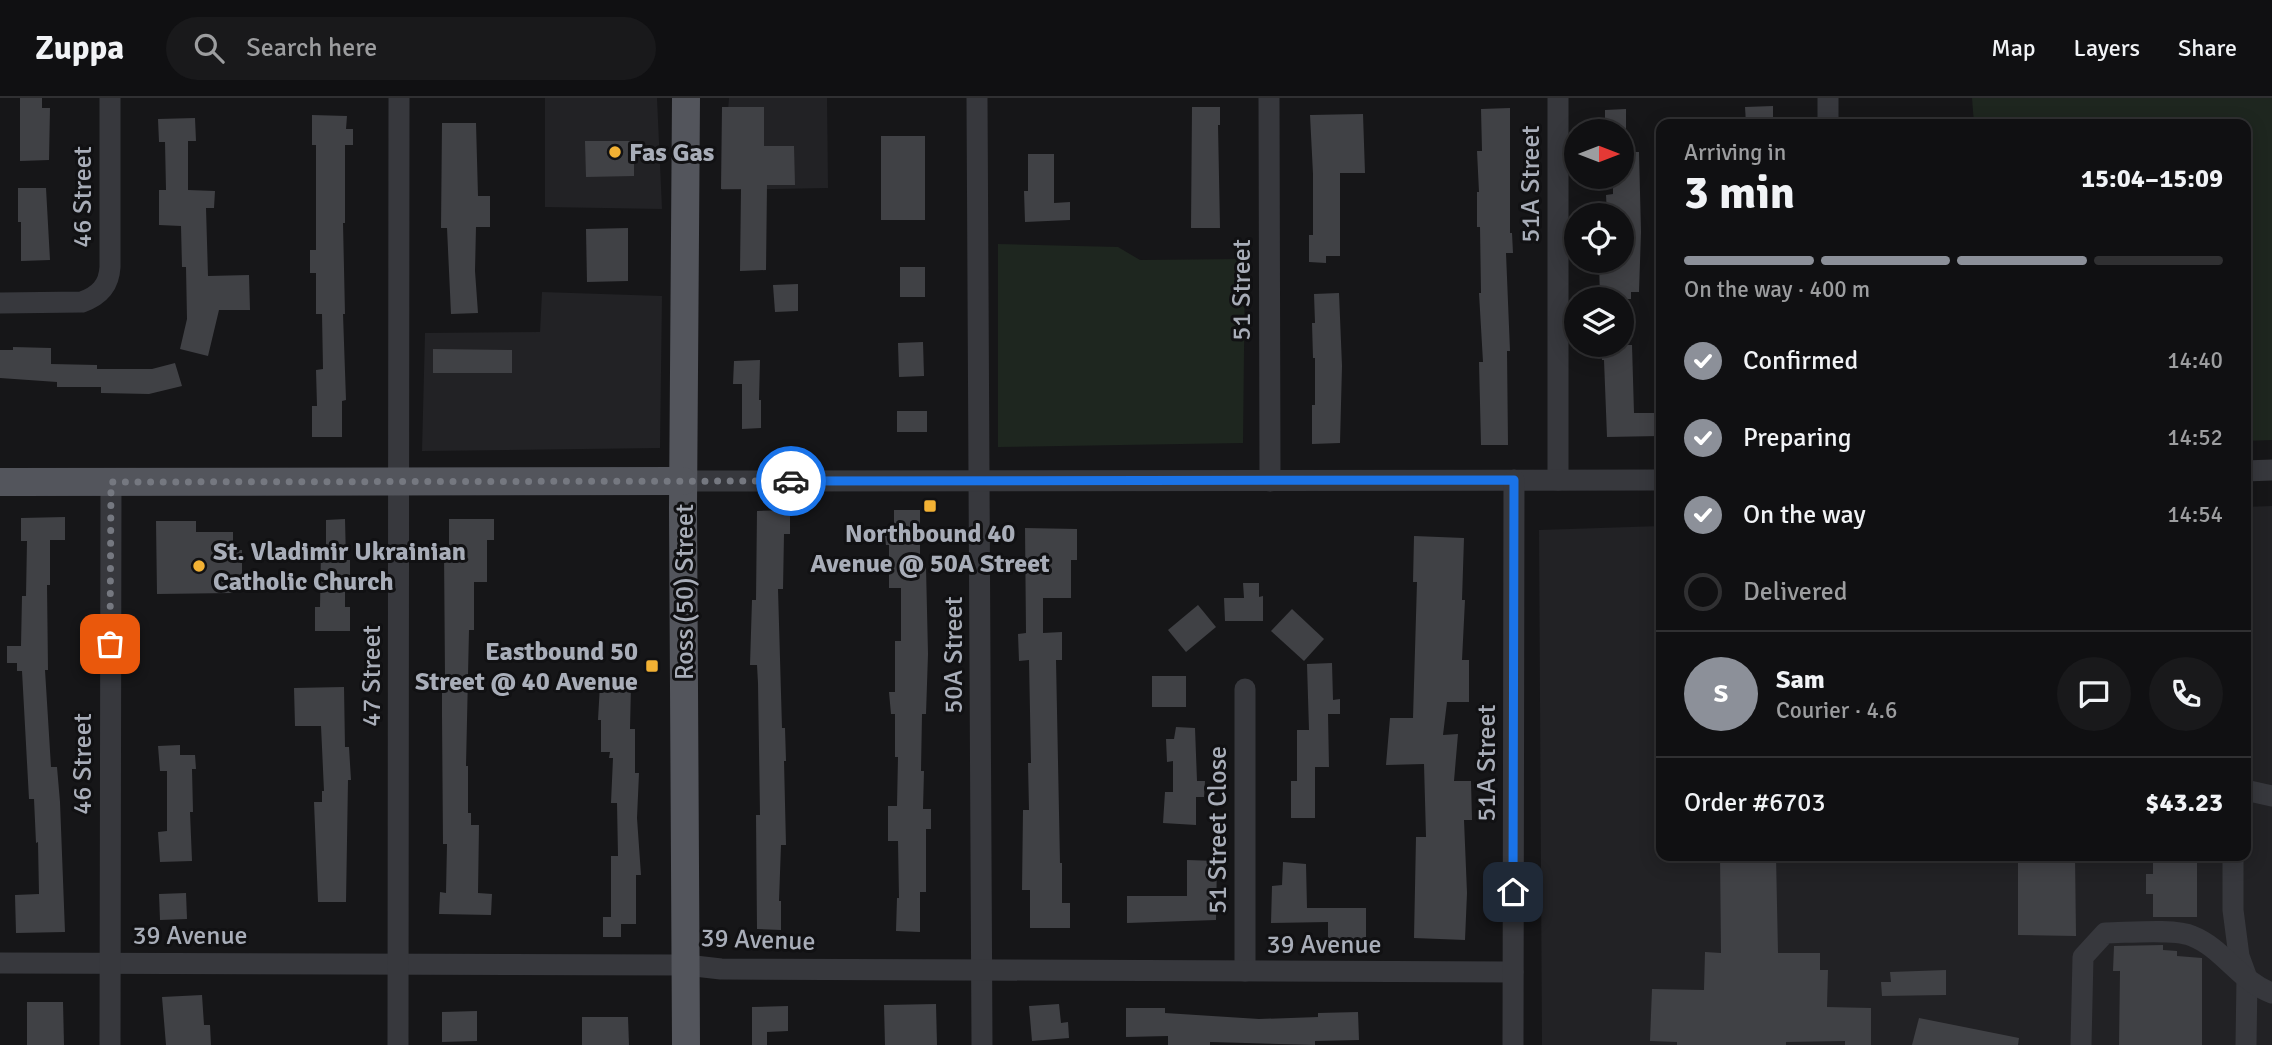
<!DOCTYPE html>
<html lang="en">
<head>
<meta charset="utf-8">
<style>
	:root { --surface:#101012; --page:#19191b; --text:#f1f3f6; --muted:#9c9d9f; --line:#303032; --accent:#8c9099 }
	body { margin:0; font-family:Signika,sans-serif; background:var(--page); color:var(--text); height:100vh; display:flex; flex-direction:column; font-size:26px; white-space:nowrap }
	* { box-sizing:border-box; margin:0 }
	p { font-size:23px; color:var(--muted) }
	.icon { flex:none; width:38px; height:38px; fill:none; stroke:currentColor; stroke-width:2; stroke-linecap:round; stroke-linejoin:round }
	.map { position:relative; flex:1; overflow:hidden }
	.drawer { position:absolute; left:1656px; top:21px; width:595px; height:742px; display:flex; flex-direction:column; background:var(--surface); border-radius:14px; box-shadow:0 4px 18px #0003,0 0 0 2px var(--line) }
	.drawer>* { flex:none }
	.needle { width:46px; rotate:90deg }
	.tools { position:absolute; left:1564px; top:21px; display:grid; gap:14px }
	.tools a { display:grid; place-items:center; width:70px; height:70px; border-radius:50%; background:var(--surface); box-shadow:0 4px 18px #0003,0 0 0 2px var(--line); font-size:35px }
	.pin { position:absolute; display:grid; place-items:center; width:60px; height:60px; color:#fff; margin:-30px; border-radius:14px; box-shadow:0 4px 10px #0006 }
	.courier { position:absolute; display:grid; place-items:center; width:70px; height:70px; margin:-35px; border:5px solid #1a73e8; border-radius:50%; background:#fff; color:#222; box-shadow:0 2px 9px #0007 }
	.summary em { font-style:normal; font-weight:700 }
	.summary div { display:flex; flex-direction:column-reverse }
	.summary { display:flex; align-items:center; justify-content:space-between; height:119px; padding:0 28px }
	h1 { font-size:46px; font-weight:700; line-height:52px }
	.bar { display:grid; grid-template-columns:repeat(4,1fr); gap:10px 7px; align-content:center; height:84px; padding:0 28px }
	.bar i { height:9px; border-radius:5px; background:var(--line) }
	.bar .selected { background:var(--accent) }
	.bar p { grid-column:span 4 }
	.line { display:flex; align-items:center; gap:18px; padding:0 28px; border-top:2px solid var(--line) }
	.line div { flex:1 }
	.round { display:grid; place-items:center; flex:none; width:74px; height:74px; border-radius:37px; background:var(--page) }
	ol { padding:0 28px; list-style:none }
	li { display:flex; align-items:center; gap:21px; height:77px }
	li p { margin-inline-start:auto }
	li .icon { padding:7px; border-radius:50%; background:var(--accent); color:#fff; stroke-width:4 }
	li:last-child { color:var(--muted) }
	li i { width:38px; height:38px; border:4px solid var(--line); border-radius:50% }
	header { display:flex; align-items:center; gap:42px; box-sizing:border-box; height:98px; padding:0 35px; background:var(--surface); border-bottom:2px solid var(--line) }
	header strong { font-size:33px }
	nav { display:flex; gap:38px; margin-inline-start:auto; font-size:24px }
	.search { width:490px; height:63px; background:var(--page); display:flex; align-items:center; gap:18px; box-sizing:border-box; padding:0 24px; border-radius:38px; color:var(--muted); font-size:26px }
	.map>svg:first-child { display:block }
	.built { fill:#222225 }
	.green { fill:#1e261f }
	.building { fill:#404145 }
	.lines { fill:none; stroke-linecap:round; stroke-linejoin:round }
	.minor { stroke:#37383d; stroke-width:21 }
	.major { stroke:#53555c; stroke-width:28 }
	.done { stroke:#757880; stroke-width:7; stroke-dasharray:0 12.6 }
	.route { stroke:#1a73e8; stroke-width:9 }
	.poi-dot { fill:#f2b134; stroke:#111113; stroke-width:2.5 }
	.labels { text-anchor:middle; stroke-width:6; stroke-linejoin:round; paint-order:stroke }
	.poi-label { font-size:26px; font-weight:bold; fill:#a8adb8; stroke:#111113; text-anchor:start }
	.street-label { font-size:26px; fill:#a8adb8; stroke:#111113 }
</style>
</head>
<body>
<header>
<strong>Zuppa</strong>
<div class="search"><svg class="icon" aria-label="search" viewBox="0 0 24 24"><circle cx="10" cy="10" r="6"/><path d="M15 15l6 6"/></svg>Search here</div>
<nav><a>Map</a><a>Layers</a><a>Share</a></nav>
</header>
<div class="map">
<svg width="2272" height="947" viewBox="0 0 2272 947">
	<rect width="100%" height="100%" fill="#161618"/>
	<g class="built">
		<polygon points="545,0 657,0 662,111 545,109"/>
		<polygon points="729,0 827,0 828,90 722,92"/>
		<polygon points="542,194 662,198 660,350 422,353 425,235 540,234"/>
		<polygon points="2272,408 2272,947 1542,947 1539,432 1661,428 1661,758 2245,758 2245,409"/>
	</g>
	<g class="green">
		<polygon points="1972,0 2272,0 2272,342 2245,343 2245,26 1974,26"/>
		<polygon points="998,146 1118,149 1140,162 1245,161 1243,345 998,349"/>
	</g>
	<g class="building">
		<polygon points="20,0 42,0 42,10 50,10 49,62 20,63"/>
		<polygon points="1773,8 1773,26 1746,26 1745,9"/>
		<polygon points="722,9 764,9 764,48 794,48 795,87 767,87 766,172 740,173 741,91 721,91"/>
		<polygon points="1192,9 1220,9 1220,27 1218,27 1220,130 1191,130"/>
		<polygon points="1510,10 1510,135 1512,135 1513,155 1506,155 1510,253 1507,253 1508,347 1481,347 1479,264 1483,264 1479,195 1481,195 1480,129 1477,129 1477,94 1479,94 1477,53 1482,53 1481,11"/>
		<polygon points="1626,11 1626,33 1605,33 1605,12"/>
		<polygon points="1363,16 1365,75 1340,75 1340,158 1326,158 1326,165 1309,164 1309,137 1313,137 1313,76 1310,17"/>
		<polygon points="312,17 347,18 346,31 353,31 353,47 345,47 345,125 343,125 345,216 343,216 346,302 342,303 342,339 312,339 312,308 317,308 316,272 323,271 322,216 316,216 316,175 310,175 310,152 316,152 316,47 312,47"/>
		<polygon points="195,20 196,43 188,43 188,92 215,93 214,110 206,110 208,178 249,177 250,212 219,212 208,258 180,251 187,221 186,169 182,169 181,128 159,127 159,92 166,92 165,44 159,44 158,21"/>
		<polygon points="442,25 476,25 478,98 490,98 490,129 476,129 475,173 478,215 451,216 447,130 441,130"/>
		<rect x="881" y="38" width="44" height="84"/>
		<polygon points="585,43 634,43 634,78 586,79"/>
		<polygon points="1622,54 1639,54 1641,134 1639,194 1631,194 1631,201 1600,201 1599,163 1622,163 1622,117 1607,117 1606,97 1613,96 1613,79 1622,79"/>
		<polygon points="1028,56 1054,56 1054,105 1070,104 1070,122 1025,124 1024,93 1028,93"/>
		<polygon points="18,90 46,90 50,162 21,163 21,124 18,124"/>
		<polygon points="628,130 628,183 587,184 586,131"/>
		<rect x="900" y="169" width="25" height="30"/>
		<polygon points="798,186 798,213 775,214 773,187"/>
		<polygon points="1339,195 1342,268 1340,345 1312,346 1312,307 1315,307 1315,260 1313,260 1312,225 1315,225 1314,196"/>
		<polygon points="923,244 924,278 899,279 898,245"/>
		<polygon points="1601,247 1632,247 1634,315 1659,315 1659,338 1607,339 1604,262 1602,262"/>
		<polygon points="13,249 51,250 51,266 97,267 97,271 152,271 175,265 182,288 149,296 101,295 101,289 57,289 57,284 0,280 0,252 13,252"/>
		<polygon points="433,251 512,252 512,275 433,275"/>
		<polygon points="760,262 759,302 761,302 761,330 742,331 742,286 733,286 734,263"/>
		<rect x="897" y="313" width="30" height="21"/>
		<polygon points="790,412 790,436 784,436 783,491 778,491 782,630 785,630 786,663 784,663 786,747 781,747 779,803 781,803 781,832 757,831 756,717 760,717 758,585 757,567 750,567 752,502 756,502 757,413"/>
		<polygon points="894,412 920,412 920,469 926,469 928,556 926,616 922,616 921,673 924,673 923,711 931,711 931,731 926,731 926,794 920,794 920,834 896,833 897,800 899,800 898,743 888,743 888,708 897,708 898,659 895,659 895,616 891,616 889,594 895,594 895,543 901,543 901,490 889,490 889,447 886,447 884,430 894,430"/>
		<polygon points="65,419 65,442 50,442 50,487 47,487 48,572 45,572 51,669 57,669 60,704 65,834 16,835 15,797 39,796 38,744 36,745 34,701 29,701 22,573 17,573 17,565 7,565 7,548 21,548 22,498 26,498 27,443 21,443 21,420"/>
		<polygon points="345,421 346,462 350,462 350,477 345,477 345,509 350,509 350,533 315,533 315,509 320,509 321,452 326,452 326,422"/>
		<polygon points="449,421 494,421 494,442 487,442 487,484 474,484 474,532 469,532 466,668 468,668 468,715 471,715 471,727 479,727 478,795 492,796 491,817 439,816 440,794 446,795 447,746 443,746 442,618 442,578 445,579 444,453 449,453"/>
		<polygon points="156,423 196,423 196,434 233,434 233,452 242,452 242,483 233,483 233,495 157,496"/>
		<polygon points="1025,430 1077,431 1077,462 1071,462 1071,500 1043,500 1043,535 1062,534 1062,562 1056,562 1060,765 1062,765 1062,805 1070,805 1070,830 1030,830 1030,792 1022,792 1023,712 1029,712 1028,665 1031,665 1029,562 1019,563 1018,536 1026,535"/>
		<polygon points="1414,438 1464,440 1462,502 1465,502 1462,562 1469,562 1469,604 1447,604 1443,637 1458,636 1454,683 1471,683 1472,722 1464,722 1467,795 1465,842 1414,840 1416,739 1426,739 1424,666 1386,667 1390,620 1413,620 1417,484 1413,484"/>
		<polygon points="1243,485 1259,485 1259,499 1263,498 1263,523 1225,523 1224,500 1244,500"/>
		<polygon points="1198,507 1216,529 1186,554 1168,532"/>
		<polygon points="1292,511 1324,541 1304,563 1271,533"/>
		<polygon points="1332,565 1333,602 1340,601 1340,616 1328,616 1329,669 1315,669 1315,720 1291,720 1291,683 1297,683 1297,632 1309,632 1307,566"/>
		<rect x="1152" y="578" width="34" height="31"/>
		<polygon points="600,586 631,587 630,631 635,631 635,675 639,675 637,720 641,777 636,777 636,826 621,826 621,839 603,839 603,819 611,819 611,758 618,758 617,705 611,705 613,660 609,660 610,654 601,654 601,622 598,622"/>
		<polygon points="344,589 345,649 349,649 351,682 348,682 346,804 318,804 314,704 322,704 322,693 324,693 321,628 295,628 294,590"/>
		<polygon points="1176,629 1195,630 1197,683 1205,683 1204,699 1196,699 1196,727 1163,725 1165,694 1173,694 1173,663 1167,664 1166,641 1174,641"/>
		<polygon points="180,647 180,657 195,657 196,671 192,671 193,714 190,714 192,763 160,764 158,734 167,733 167,673 160,673 158,648"/>
		<polygon points="1720,758 1776,758 1778,855 1820,855 1820,872 1828,872 1827,909 1871,910 1871,947 1845,947 1845,943 1786,944 1786,947 1677,947 1677,944 1650,943 1652,891 1704,892 1705,854 1721,855"/>
		<polygon points="2018,758 2075,758 2076,838 2018,837"/>
		<polygon points="2153,758 2197,758 2197,819 2153,819 2153,796 2146,796 2146,776 2153,776"/>
		<polygon points="1187,762 1217,763 1216,822 1127,825 1127,798 1187,798"/>
		<polygon points="1283,764 1306,766 1307,810 1366,810 1366,845 1328,844 1328,824 1271,825 1272,788 1282,787"/>
		<polygon points="186,795 187,821 160,822 159,796"/>
		<polygon points="2163,847 2163,852 2177,853 2177,858 2202,860 2202,947 2119,947 2120,873 2113,873 2114,848"/>
		<polygon points="1946,872 1946,897 1882,898 1881,884 1891,884 1890,874"/>
		<polygon points="202,897 204,927 210,927 211,947 166,947 162,899"/>
		<polygon points="27,904 63,904 64,947 27,947"/>
		<polygon points="936,906 937,947 885,947 884,907"/>
		<polygon points="1059,906 1061,925 1068,924 1069,940 1032,943 1029,908"/>
		<polygon points="788,908 788,933 767,934 767,947 752,947 752,909"/>
		<polygon points="1126,910 1165,910 1165,915 1259,921 1318,919 1318,915 1358,914 1359,942 1315,943 1315,947 1210,944 1210,947 1168,947 1168,938 1126,939"/>
		<polygon points="477,913 477,943 442,944 442,914"/>
		<polygon points="582,919 628,919 629,947 582,947"/>
		<polygon points="1919,920 2019,940 2018,947 1912,947"/>
	</g>
	<g class="lines">
		<g class="minor">
			<polyline points="977,0 982,947"/>
			<polyline points="1269,0 1270,383"/>
			<polyline points="1558,0 1558,382"/>
			<polyline points="1828,0 1828,26"/>
			<path d="M 0,205 L 82,204 C 99,198 109,188 110,169 L 110,0"/>
			<polyline points="2245,373 2272,372"/>
			<polyline points="683,383 1661,382"/>
			<polyline points="1245,591 1245,873"/>
			<polyline points="2245,692 2272,698"/>
			<polyline points="2233,758 2233,812 2239,858 2247,880 2246,947"/>
			<polyline points="0,865 686,867 721,871 1513,874"/>
			<polyline points="110,947 111,384"/>
			<polyline points="398,947 399,0"/>
			<polyline points="1513,947 1514,382"/>
			<path d="M 2081,947 L 2083,859 L 2105,835 C 2126,835 2175,830 2192,838 C 2223,850 2240,884 2272,895"/>
		</g>
		<g class="major">
			<polyline points="686,0 683,410 686,947"/>
			<polyline points="0,384 683,383"/>
		</g>
	</g>
	<g class="lines">
		<polyline class="done" points="110,546 111,384 791,383"/>
		<polyline class="route" points="791,383 1514,382 1513,794"/>
	</g>
	<g class="poi-dot">
		<circle cx="615" cy="54" r="7"/>
		<rect x="923" y="401" width="14" height="14" rx="3.5"/>
		<circle cx="199" cy="468" r="7"/>
		<rect x="645" y="561" width="14" height="14" rx="3.5"/>
	</g>
	<g class="labels">
		<g class="poi-label">
			<text x="629" y="63">Fas Gas</text>
			<text x="930" y="444" text-anchor="middle">Northbound 40<tspan x="930" dy="30">Avenue @ 50A Street</tspan></text>
			<text x="213" y="462">St. Vladimir Ukrainian<tspan x="213" dy="30">Catholic Church</tspan></text>
			<text x="638" y="562" text-anchor="end">Eastbound 50<tspan x="638" dy="30">Street @ 40 Avenue</tspan></text>
		</g>
		<g class="street-label">
			<text transform="translate(1530 86) rotate(-90)" y="9">51A Street</text>
			<text transform="translate(82 99) rotate(-90)" y="9">46 Street</text>
			<text transform="translate(1241 192) rotate(-90)" y="9">51 Street</text>
			<text transform="translate(684 494) rotate(-90)" y="9">Ross (50) Street</text>
			<text transform="translate(953 557) rotate(-90)" y="9">50A Street</text>
			<text transform="translate(371 578) rotate(-90)" y="9">47 Street</text>
			<text transform="translate(1486 665) rotate(-90)" y="9">51A Street</text>
			<text transform="translate(82 666) rotate(-90)" y="9">46 Street</text>
			<text transform="translate(1217 732) rotate(-90)" y="9">51 Street Close</text>
			<text x="190" y="846">39 Avenue</text>
			<text transform="translate(758 841) rotate(2)" y="9">39 Avenue</text>
			<text x="1324" y="855">39 Avenue</text>
		</g>
	</g>
</svg>
<div class="tools">
<a><svg class="needle" viewBox="-14 -14 28 28"><path d="M0-13l5 13h-10z" fill="#e53935"/><path d="M0 13l5-13h-10z" fill="#9c9d9f"/></svg></a>
<a><svg class="icon" aria-label="locate" viewBox="0 0 24 24"><circle cx="12" cy="12" r="6"/><path d="M12 2v4M12 18v4M2 12h4M18 12h4"/></svg></a>
<a><svg class="icon" aria-label="layers" viewBox="0 0 24 24"><path d="M12 4l9 5-9 5-9-5zM3 14l9 5 9-5"/></svg></a>
</div>
<div class="pin" style="left:110px;top:546px;background:#ea580c"><svg class="icon" aria-label="bag" viewBox="0 0 24 24"><path d="M5 8h14l-1 12H6zM9 8a3 3 0 0 1 6 0"/></svg></div>
<div class="pin" style="left:1513px;top:794px;background:#1f2937"><svg class="icon" aria-label="home" viewBox="0 0 24 24"><path d="M3 11l9-7 9 7M6 9v11h12V9"/></svg></div>
<div class="courier" style="left:791px;top:383px"><svg class="icon" aria-label="car" viewBox="0 0 24 24"><path d="M5 17H2v-5l4-1 3-4h7l3 4 3 1v5h-3M9 17h6M6 11h13"/><circle cx="7" cy="17" r="2"/><circle cx="17" cy="17" r="2"/></svg></div>
<section class="drawer">
<div class="summary"><div><h1>3 min</h1><p>Arriving in</p></div><em>15:04–15:09</em></div>
<div class="bar"><i class="selected"></i><i class="selected"></i><i class="selected"></i><i></i><p>On the way · 400 m</p></div>
<ol>
<li><svg class="icon" aria-label="check" viewBox="0 0 24 24"><path d="M5 12l5 5 9-10"/></svg>Confirmed<p>14:40</p></li>
<li><svg class="icon" aria-label="check" viewBox="0 0 24 24"><path d="M5 12l5 5 9-10"/></svg>Preparing<p>14:52</p></li>
<li><svg class="icon" aria-label="check" viewBox="0 0 24 24"><path d="M5 12l5 5 9-10"/></svg>On the way<p>14:54</p></li>
<li><i></i>Delivered</li>
</ol>
<div class="line" style="height:126px"><b class="round" style="background:var(--accent);color:#fff">S</b><div><b>Sam</b><p>Courier · 4.6</p></div><a class="round"><svg class="icon" aria-label="chat" viewBox="0 0 24 24"><path d="M4 5h16v11H9l-5 4z"/></svg></a><a class="round"><svg class="icon" aria-label="phone" viewBox="0 0 24 24"><path d="M5 4h4l2 5-3 2q2 4 5 5l2-3 5 2v4C11 20 4 13 5 4z"/></svg></a></div>
<div class="line" style="height:91px"><div>Order #6703</div><b>$43.23</b></div>
</section>
</div>
</body>
</html>
